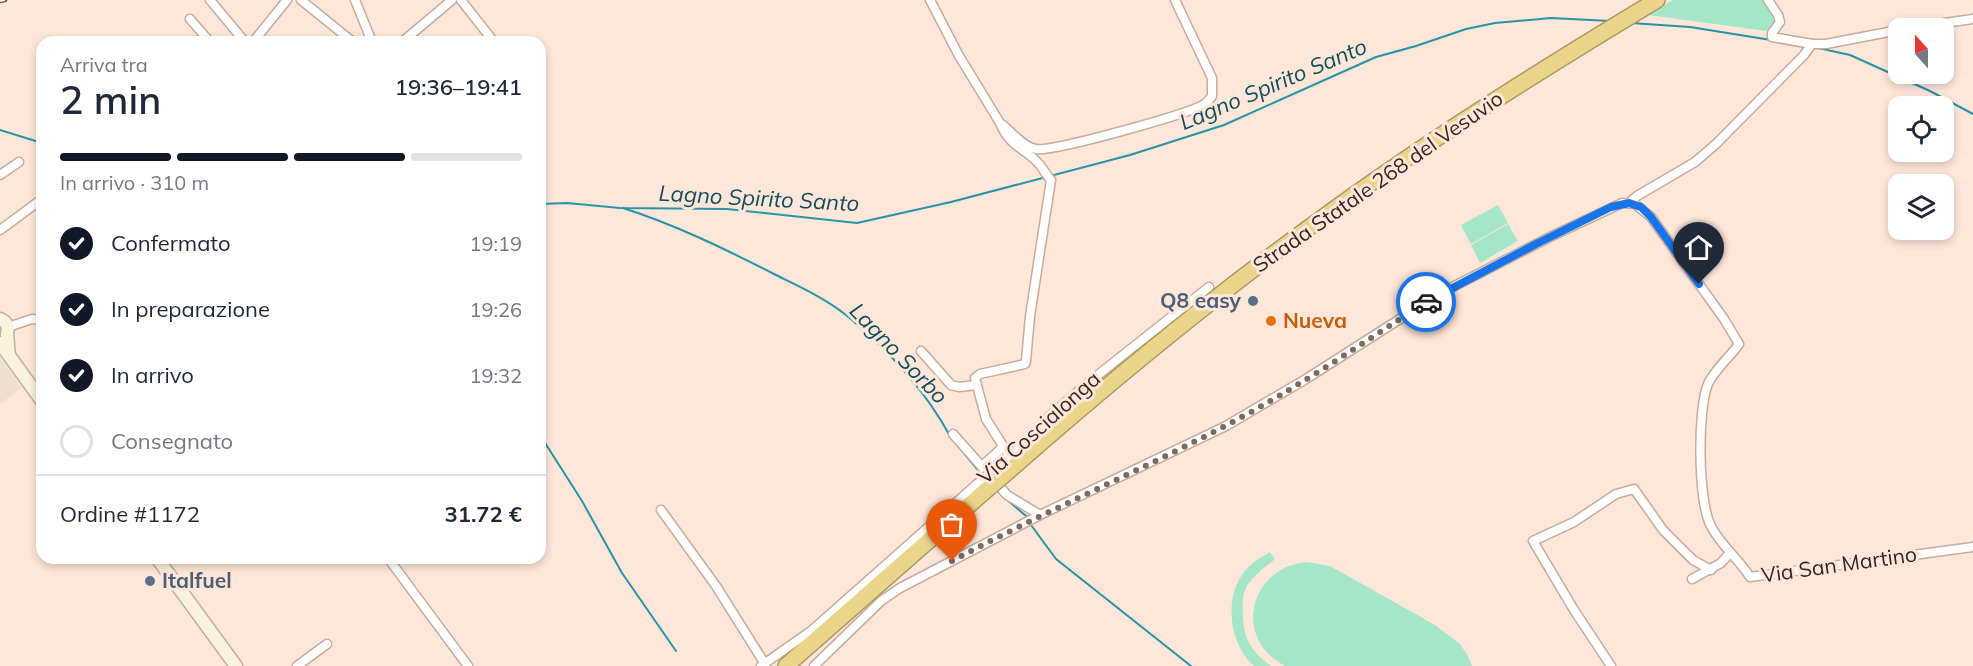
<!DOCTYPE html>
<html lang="it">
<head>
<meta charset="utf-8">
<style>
	:root { --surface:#fff; --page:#f6f6f7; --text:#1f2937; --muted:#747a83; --line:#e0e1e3; --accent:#111827 }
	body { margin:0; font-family:Mulish,sans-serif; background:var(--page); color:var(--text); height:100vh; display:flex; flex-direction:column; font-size:22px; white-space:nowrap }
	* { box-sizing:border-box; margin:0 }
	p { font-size:20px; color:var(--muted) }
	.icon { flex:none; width:33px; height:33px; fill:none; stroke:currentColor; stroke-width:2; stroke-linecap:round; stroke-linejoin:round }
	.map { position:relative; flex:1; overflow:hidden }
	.side { position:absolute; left:36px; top:36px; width:510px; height:528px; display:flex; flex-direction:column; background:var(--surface); border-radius:18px; box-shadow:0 3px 9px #0003 }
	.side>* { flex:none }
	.needle { width:39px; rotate:339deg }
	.tools { position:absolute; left:1888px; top:18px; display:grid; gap:12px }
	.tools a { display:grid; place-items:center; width:66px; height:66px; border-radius:12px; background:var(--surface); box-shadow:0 3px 9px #0003; font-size:30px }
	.pin { position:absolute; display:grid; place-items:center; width:51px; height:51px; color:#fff; margin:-62px -26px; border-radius:50% 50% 50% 0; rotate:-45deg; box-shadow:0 0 6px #0007 }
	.pin .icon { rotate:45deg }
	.courier { position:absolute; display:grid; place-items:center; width:60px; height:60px; margin:-30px; border:4px solid #1a73e8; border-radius:50%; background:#fff; color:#222; box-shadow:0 2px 8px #0007 }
	.headline em { font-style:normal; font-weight:600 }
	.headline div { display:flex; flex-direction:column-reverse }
	.headline { display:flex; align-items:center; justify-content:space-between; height:102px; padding:0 24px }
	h1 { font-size:39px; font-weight:600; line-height:45px }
	.bar { display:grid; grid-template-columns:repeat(4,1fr); gap:9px 6px; align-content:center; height:72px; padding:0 24px }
	.bar i { height:8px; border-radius:4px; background:var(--line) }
	.bar .selected { background:var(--accent) }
	.bar p { grid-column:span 4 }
	.line { display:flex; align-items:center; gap:15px; padding:0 24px; border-top:2px solid var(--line) }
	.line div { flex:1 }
	ol { padding:0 24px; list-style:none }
	li { display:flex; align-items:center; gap:18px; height:66px }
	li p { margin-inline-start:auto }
	li .icon { padding:6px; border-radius:50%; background:var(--accent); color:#fff; stroke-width:4 }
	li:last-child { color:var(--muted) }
	li i { width:33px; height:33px; border:3px solid var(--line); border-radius:50% }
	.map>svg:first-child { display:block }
	.industrial { fill:#efe0cd }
	.green { fill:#a6e6c8 }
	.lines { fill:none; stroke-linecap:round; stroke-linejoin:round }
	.stream { stroke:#2693a7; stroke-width:2 }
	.street-casing { stroke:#c7ac9b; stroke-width:11 }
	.secondary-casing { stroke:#c7ac9b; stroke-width:15 }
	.highway-casing { stroke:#ab9965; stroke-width:18 }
	.street { stroke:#fff; stroke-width:8 }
	.secondary { stroke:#f9f2dc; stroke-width:12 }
	.highway { stroke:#ebd589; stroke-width:15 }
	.rail-casing { stroke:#64564d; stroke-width:4.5 }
	.rail { stroke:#fee7d9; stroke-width:2; stroke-dasharray:7; stroke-linecap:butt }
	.street-bridge-casing { stroke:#c7ac9b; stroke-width:11; stroke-linecap:butt }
	.highway-bridge-casing { stroke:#ab9965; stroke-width:18; stroke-linecap:butt }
	.street-bridge { stroke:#fff; stroke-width:8 }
	.highway-bridge { stroke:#ebd589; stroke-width:15 }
	.done { stroke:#7b6c62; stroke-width:6; stroke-dasharray:0 10.8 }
	.route { stroke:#1a73e8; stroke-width:8 }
	.service-dot { fill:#5c6f8a; stroke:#fee7d9; stroke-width:2 }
	.food-dot { fill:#e8710a; stroke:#fee7d9; stroke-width:2 }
	.labels { text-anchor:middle; stroke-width:6; stroke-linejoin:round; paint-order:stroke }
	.street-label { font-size:21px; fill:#342922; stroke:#fee7d9 }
	.service-label { font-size:21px; font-weight:bold; fill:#4e5e75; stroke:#fee7d9; text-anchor:end }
	.food-label { font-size:21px; font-weight:bold; fill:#c56008; stroke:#fee7d9; text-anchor:start }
	.water-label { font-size:22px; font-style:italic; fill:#114e5b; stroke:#fee7d9 }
</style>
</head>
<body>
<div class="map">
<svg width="1973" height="666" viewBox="0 0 1973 666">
	<rect width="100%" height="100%" fill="#fee7d9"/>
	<polygon class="industrial" points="0,358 22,388 0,404"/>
	<g class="green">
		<polygon points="1673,0 1766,0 1776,18 1775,25 1766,31 1648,15"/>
		<polygon points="1498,205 1508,223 1471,244 1461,225"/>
		<polygon points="1508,224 1518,241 1480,263 1471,245"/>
		<path d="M 1270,552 L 1275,559 C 1265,567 1254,575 1247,586 C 1243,593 1242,601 1243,609 C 1243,636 1248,649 1271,666 L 1254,666 C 1226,641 1222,586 1254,562 C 1259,558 1265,555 1270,552 Z"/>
		<path d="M 1307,562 L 1330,566 L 1435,625 L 1460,644 L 1468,656 L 1472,666 L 1285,666 C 1232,639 1249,567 1307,562 Z"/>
	</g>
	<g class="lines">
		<g class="stream">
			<polyline points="1631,23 1690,27 1771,40"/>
			<polyline points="1818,48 1850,55 1930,91 1973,114"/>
			<polyline points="0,130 42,143"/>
			<polyline points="540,204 567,203 620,208 727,209 857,223 951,202 1130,155 1224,125 1376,57 1416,46 1466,29 1495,23 1551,18 1610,21"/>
			<path d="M 623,208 C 676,225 725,249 774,274 C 798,286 825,298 846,315 C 886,348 925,390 950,436"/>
			<polyline points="540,435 582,501 622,573 676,651"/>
			<polyline points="959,447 982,475"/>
			<polyline points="1005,498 1026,516"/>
			<polyline points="1031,525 1056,559 1191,666"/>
		</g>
		<g class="street-casing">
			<g id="street">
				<polyline points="210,0 245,42"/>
				<polyline points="301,0 353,42"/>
				<polyline points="355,0 372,42"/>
				<polyline points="461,0 494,42"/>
				<path d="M 930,0 L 958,54 L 1000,123 C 1011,149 1025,147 1040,165 C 1044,170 1046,175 1051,180 L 1030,316 L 1026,361 L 1025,364 L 980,374 L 975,378 L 986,419 L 1010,457"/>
				<polyline points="1768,0 1778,15 1780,22 1772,33 1772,37 1812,44 1826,44 1899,30"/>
				<polyline points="190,19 210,42"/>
				<polyline points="1909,28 1973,19"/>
				<polyline points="253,42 287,0"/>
				<polyline points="402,42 452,0"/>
				<path d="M 1003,125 C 1012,133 1024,147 1036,149 C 1053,152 1184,115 1203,105 C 1207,103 1209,100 1212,96 L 1212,78 L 1175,0"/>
				<polyline points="0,175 19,162"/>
				<polyline points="1629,203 1637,196 1695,162 1716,144 1804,55 1812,44"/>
				<polyline points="0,230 42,199"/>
				<polyline points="8,327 32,319 42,320"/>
				<polyline points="921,351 951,385 959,387 976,385"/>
				<polyline points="953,434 1007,495 1040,515"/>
				<polyline points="999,465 1031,438 1050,416 1089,382 1209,287"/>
				<polyline points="982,466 1003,447"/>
				<polyline points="661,510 716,586 765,664"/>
				<polyline points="388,558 468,666"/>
				<polyline points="1692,579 1721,563 1730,553"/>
				<polyline points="297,666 327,644"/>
				<polyline points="761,666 811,631 977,484"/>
				<path d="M 814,666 L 881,601 L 900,588 L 1040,515 L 1226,426 L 1306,379 L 1439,294 L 1552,236 L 1622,203 L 1635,204 L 1651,217 L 1724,319 L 1739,344 C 1730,357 1714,370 1708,384 C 1697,410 1698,502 1711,526 C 1721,546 1739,559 1750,577 L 1973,547"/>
				<polyline points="1611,666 1574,610 1533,541 1574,522 1616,494 1634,489 1663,530 1693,560 1711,570"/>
			</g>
		</g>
		<g class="secondary-casing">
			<g id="secondary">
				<polyline points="0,319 5,322 8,327 7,335 9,355"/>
				<polyline points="0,343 42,401"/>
				<polyline points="157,558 236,666"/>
			</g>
		</g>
		<g class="highway-casing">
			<g id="highway">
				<path d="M 1004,475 C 1105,386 1209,300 1318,221 C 1427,141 1541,70 1657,0"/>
				<polyline points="786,666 984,492"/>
			</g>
		</g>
		<use href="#street" class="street"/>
		<use href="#secondary" class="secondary"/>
		<use href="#highway" class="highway"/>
		<g class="rail-casing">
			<polyline id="rail" points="0,1 5,0"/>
		</g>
		<use href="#rail" class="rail"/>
		<g class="street-bridge-casing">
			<polyline id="street-bridge" points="977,484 999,465"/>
		</g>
		<g class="highway-bridge-casing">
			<polyline id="highway-bridge" points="984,492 1004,475"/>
		</g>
		<use href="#street-bridge" class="street-bridge"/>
		<use href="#highway-bridge" class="highway-bridge"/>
	</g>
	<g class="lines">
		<path class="done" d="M 952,561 C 1042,513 1135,473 1225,426 C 1294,390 1360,345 1426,302"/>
		<polyline class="route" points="1426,302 1538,243 1611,207 1629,203 1641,207 1651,217 1699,284"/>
	</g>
	<g class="service-dot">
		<circle cx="1253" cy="301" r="6"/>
		<circle cx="150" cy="581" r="6"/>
	</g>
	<circle class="food-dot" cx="1271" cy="321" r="6"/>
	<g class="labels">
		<g class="street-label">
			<text transform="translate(1378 182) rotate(-35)" y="7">Strada Statale 268 del Vesuvio</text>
			<text transform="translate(1039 428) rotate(-42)" y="7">Via Coscialonga</text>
			<text transform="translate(1839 565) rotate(-8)" y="7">Via San Martino</text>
		</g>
		<g class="service-label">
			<text x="1241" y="308">Q8 easy</text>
			<text x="162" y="588" text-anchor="start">Italfuel</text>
		</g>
		<g class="food-label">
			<text x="1283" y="328">Nueva</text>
		</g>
		<g class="water-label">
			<text transform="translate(1273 84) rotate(-23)" y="8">Lagno Spirito Santo</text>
			<text transform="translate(759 198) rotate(3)" y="8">Lagno Spirito Santo</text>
			<text transform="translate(899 353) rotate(46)" y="8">Lagno Sorbo</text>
		</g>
	</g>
</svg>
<div class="tools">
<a><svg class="needle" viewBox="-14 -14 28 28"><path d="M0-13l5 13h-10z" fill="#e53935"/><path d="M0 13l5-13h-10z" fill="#747a83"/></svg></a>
<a><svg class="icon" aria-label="locate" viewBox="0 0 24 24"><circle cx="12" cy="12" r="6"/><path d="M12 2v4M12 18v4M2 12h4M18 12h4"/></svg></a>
<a><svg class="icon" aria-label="layers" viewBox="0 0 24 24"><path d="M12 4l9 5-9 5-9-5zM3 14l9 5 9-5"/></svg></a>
</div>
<div class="pin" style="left:952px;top:561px;background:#ea580c"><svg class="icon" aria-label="bag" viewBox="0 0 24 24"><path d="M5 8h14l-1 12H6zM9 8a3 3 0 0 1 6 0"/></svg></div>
<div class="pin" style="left:1699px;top:284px;background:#1f2937"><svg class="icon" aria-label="home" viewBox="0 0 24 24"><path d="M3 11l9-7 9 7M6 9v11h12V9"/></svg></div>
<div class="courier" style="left:1426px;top:302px"><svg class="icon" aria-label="car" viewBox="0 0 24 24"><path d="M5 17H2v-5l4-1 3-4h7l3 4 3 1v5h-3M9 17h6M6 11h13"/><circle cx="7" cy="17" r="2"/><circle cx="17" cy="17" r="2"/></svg></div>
<section class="side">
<div class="headline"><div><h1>2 min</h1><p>Arriva tra</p></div><em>19:36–19:41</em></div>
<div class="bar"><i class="selected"></i><i class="selected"></i><i class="selected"></i><i></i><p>In arrivo · 310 m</p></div>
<ol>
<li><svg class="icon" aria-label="check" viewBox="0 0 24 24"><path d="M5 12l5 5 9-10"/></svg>Confermato<p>19:19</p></li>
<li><svg class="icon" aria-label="check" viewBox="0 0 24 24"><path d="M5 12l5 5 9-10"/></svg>In preparazione<p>19:26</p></li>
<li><svg class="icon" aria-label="check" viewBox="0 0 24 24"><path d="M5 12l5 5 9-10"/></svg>In arrivo<p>19:32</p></li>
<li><i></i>Consegnato</li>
</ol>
<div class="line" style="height:78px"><div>Ordine #1172</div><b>31.72 €</b></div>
</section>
</div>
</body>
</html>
